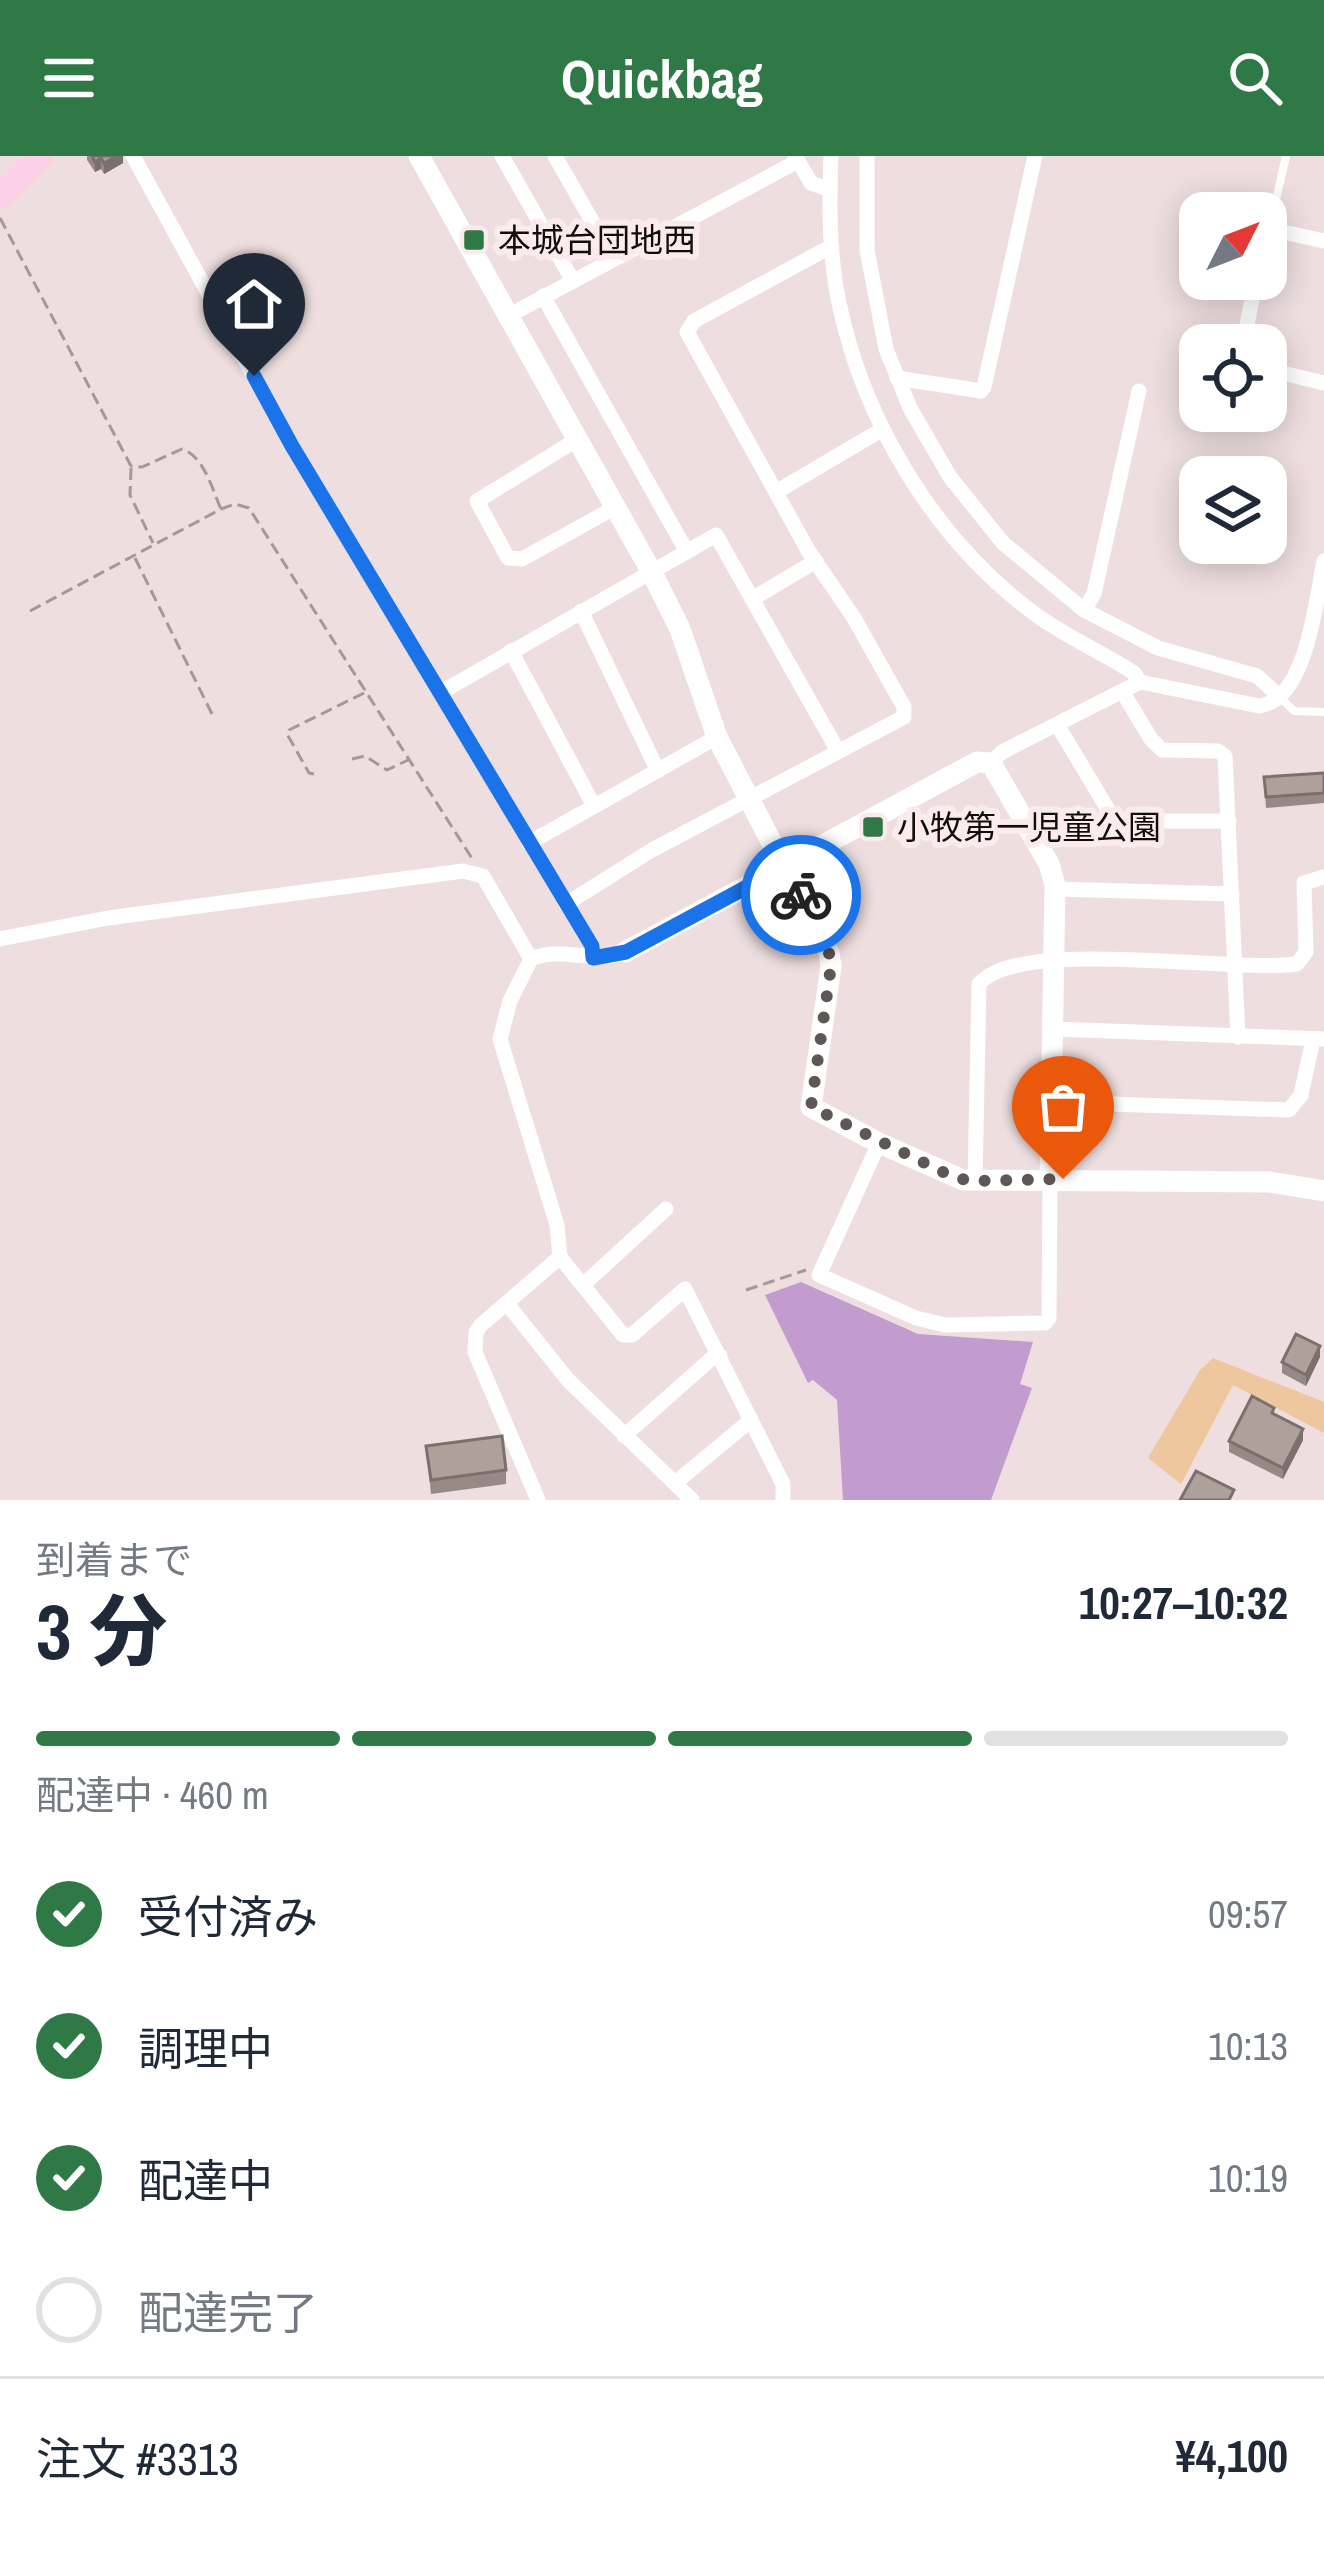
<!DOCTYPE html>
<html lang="ja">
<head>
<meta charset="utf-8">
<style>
	:root { --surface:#fff; --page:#f2f2f3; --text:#1f2937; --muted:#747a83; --line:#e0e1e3; --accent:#2f7947 }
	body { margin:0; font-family:"Archivo Narrow","Noto Sans JP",sans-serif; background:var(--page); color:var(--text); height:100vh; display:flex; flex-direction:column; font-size:45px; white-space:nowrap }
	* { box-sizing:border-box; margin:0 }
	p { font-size:39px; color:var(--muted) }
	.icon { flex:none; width:66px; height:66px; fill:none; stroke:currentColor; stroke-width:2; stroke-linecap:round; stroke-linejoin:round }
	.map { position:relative; height:1344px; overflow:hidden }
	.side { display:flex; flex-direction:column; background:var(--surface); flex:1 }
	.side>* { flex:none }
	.needle { width:78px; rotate:48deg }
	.tools { position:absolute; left:1179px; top:36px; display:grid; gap:24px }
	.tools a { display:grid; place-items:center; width:108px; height:108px; border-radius:24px; background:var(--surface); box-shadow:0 6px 30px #0003; font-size:60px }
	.pin { position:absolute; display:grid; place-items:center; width:102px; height:102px; color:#fff; margin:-123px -51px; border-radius:50% 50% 50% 0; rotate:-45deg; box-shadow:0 0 12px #0007 }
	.pin .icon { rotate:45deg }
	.courier { position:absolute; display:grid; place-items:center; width:120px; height:120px; margin:-60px; border:9px solid #1a73e8; border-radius:50%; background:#fff; color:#222; box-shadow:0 3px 15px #0007 }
	.summary em { font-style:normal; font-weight:800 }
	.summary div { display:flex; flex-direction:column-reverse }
	.summary { display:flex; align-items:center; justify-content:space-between; height:204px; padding:0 36px }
	h1 { font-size:78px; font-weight:800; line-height:90px }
	.bar { display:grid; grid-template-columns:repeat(4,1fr); gap:18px 12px; align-content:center; height:144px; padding:0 36px }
	.bar i { height:15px; border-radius:9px; background:var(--line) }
	.bar .active { background:var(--accent) }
	.bar p { grid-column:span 4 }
	.line { display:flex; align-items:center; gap:30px; padding:0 36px; border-top:3px solid var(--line) }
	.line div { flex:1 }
	ol { padding:0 36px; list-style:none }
	li { display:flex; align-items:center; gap:36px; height:132px }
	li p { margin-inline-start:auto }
	li .icon { padding:12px; border-radius:50%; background:var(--accent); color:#fff; stroke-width:4 }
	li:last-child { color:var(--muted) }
	li i { width:66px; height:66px; border:6px solid var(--line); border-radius:50% }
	header { display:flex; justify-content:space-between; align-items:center; height:156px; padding:0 36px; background:var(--accent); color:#fff; font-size:54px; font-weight:800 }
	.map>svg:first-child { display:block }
	.green { fill:#eec79e }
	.water { fill:#c29cce }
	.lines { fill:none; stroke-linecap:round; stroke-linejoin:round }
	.path { stroke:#a49898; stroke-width:3; stroke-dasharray:12 6; stroke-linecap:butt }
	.lane { stroke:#fff; stroke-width:8 }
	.street { stroke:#fff; stroke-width:15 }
	.secondary { stroke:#fff; stroke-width:21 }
	.primary { stroke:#fcd0e8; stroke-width:24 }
	.wall { fill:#968a86 }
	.shaded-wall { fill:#7a716d }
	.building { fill:#aea19c; stroke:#7a716d; stroke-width:3 }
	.done { stroke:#5f5656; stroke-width:12; stroke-dasharray:0 21.6 }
	.route { stroke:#1a73e8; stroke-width:15 }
	.poi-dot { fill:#2f7947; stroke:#fbebec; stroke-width:4.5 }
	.labels { text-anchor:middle; stroke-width:12; stroke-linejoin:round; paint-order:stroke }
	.poi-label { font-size:33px; fill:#120d0d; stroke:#fbebec; text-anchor:start }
</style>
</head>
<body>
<header><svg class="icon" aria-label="menu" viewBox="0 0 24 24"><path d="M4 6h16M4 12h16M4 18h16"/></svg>Quickbag<svg class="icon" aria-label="search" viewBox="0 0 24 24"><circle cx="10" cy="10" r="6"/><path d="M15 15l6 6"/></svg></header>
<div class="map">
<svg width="1324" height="1344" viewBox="0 0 1324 1344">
	<rect width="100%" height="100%" fill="#eededf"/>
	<polygon class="green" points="1213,1202 1324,1246 1324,1277 1233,1229 1181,1328 1148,1302 1200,1214"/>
	<polygon class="water" points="801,1126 918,1178 1033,1186 1020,1228 1032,1232 991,1344 843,1344 837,1244 813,1224 808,1227 765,1139"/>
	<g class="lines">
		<g class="path">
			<path d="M 0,62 L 131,310 L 142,311 L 182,293 C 204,300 212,333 221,353"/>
			<polyline points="131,312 130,339 153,387"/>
			<polyline points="135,402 213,560"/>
			<polyline points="30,455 221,353 235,348 249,352 473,704"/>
			<polyline points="352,603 365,600 387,614 408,604"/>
			<polyline points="314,618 309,617 287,578 289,574 366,536"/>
			<polyline points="746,1134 806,1114"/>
		</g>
		<g class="lane">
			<polyline points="1275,48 1286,0"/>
			<polyline points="1280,541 1294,555 1324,556"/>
		</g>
		<g class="street">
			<polyline points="133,0 292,290 592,790 593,802"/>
			<polyline points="502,0 573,125"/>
			<polyline points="555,0 613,102"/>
			<polyline points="795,0 811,27 830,34"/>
			<path d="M 831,0 C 829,49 829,99 839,147 C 864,266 934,382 1031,455 C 1063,480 1101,495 1134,517 L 1140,526"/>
			<polyline points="867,0 867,94 886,193 910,252 950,321 1003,387 1084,454 1158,492 1257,520 1280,541"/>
			<polyline points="1266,80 1274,74 1324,85"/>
			<polyline points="543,140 687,396"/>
			<polyline points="508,160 798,5"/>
			<polyline points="1246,174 1256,123"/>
			<polyline points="1266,213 1324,227"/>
			<polyline points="897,222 981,235 984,231 1035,0"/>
			<polyline points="578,283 477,345 508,402 522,403 616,351"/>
			<polyline points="776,336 883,273"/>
			<polyline points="752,443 816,405"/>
			<polyline points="1084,454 1094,438 1139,235"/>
			<polyline points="581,455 658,615"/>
			<polyline points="511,495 594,650"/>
			<polyline points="1122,535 1151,583 1162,594 1218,595 1225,600 1238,881"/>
			<polyline points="440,537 716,379 838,595"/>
			<polyline points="1058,570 1113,662 1125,665 1229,665"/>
			<path d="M 991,607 L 1002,596 L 1140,526 L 1259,550 C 1307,544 1316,443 1324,405"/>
			<polyline points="529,687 717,581"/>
			<polyline points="1055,733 1232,738"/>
			<polyline points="566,748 652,694 904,561 904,551 854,462 809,396 687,176 694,165 830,91"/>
			<polyline points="0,783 108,762 463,715 483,720 531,803 510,845 500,883 557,1069 560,1101 623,1179 632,1179 685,1133 783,1328 783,1344"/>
			<path d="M 531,803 C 561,790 594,808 625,796"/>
			<polyline points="1055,873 1324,883"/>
			<polyline points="1052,946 1289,954 1301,939 1313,883"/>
			<polyline points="879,987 819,1119 916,1162 945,1169 1045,1167 1049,1162 1050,1022"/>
			<path d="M 975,1025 L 979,828 C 1021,780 1228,817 1297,808 L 1306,796 L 1304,727 L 1324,721"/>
			<polyline points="583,1129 666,1053"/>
			<polyline points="508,1149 568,1224 692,1344"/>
			<polyline points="624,1280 711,1203 720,1200"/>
			<polyline points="675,1327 751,1264"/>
			<polyline points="538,1344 475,1196 476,1176 481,1169 560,1101"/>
		</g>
		<g class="secondary">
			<polyline points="419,0 651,415 680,473 717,581 829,797 831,810 811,951 879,987 963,1024 1270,1026 1324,1035"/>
			<polyline points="625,796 977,606 991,607 1049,708 1055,729 1050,1022"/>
		</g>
		<polyline class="primary" points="0,41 41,0"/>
	</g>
	<g class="wall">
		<polygon points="87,0 123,0 123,7 104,18 101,13 95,16 87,4"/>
		<polygon points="1324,617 1324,647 1266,652 1264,621"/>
		<polygon points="1320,1201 1306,1230 1282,1217 1282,1206"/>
		<polygon points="1274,1258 1303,1284 1283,1323 1229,1296 1229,1285"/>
		<polygon points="426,1290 506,1314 506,1328 431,1338"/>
	</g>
	<g class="shaded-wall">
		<polygon points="117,0 123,0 123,7 104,18 104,7"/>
		<polygon points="101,2 101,13 95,16 95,6"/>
		<polygon points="1320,1190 1320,1201 1306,1230 1306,1219"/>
		<polygon points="1303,1273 1303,1284 1283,1323 1283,1312"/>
	</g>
	<g class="building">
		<polygon points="92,0 117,0 104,7 101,2 95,6"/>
		<polygon points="1324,617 1324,637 1266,641 1264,621"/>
		<polygon points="1296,1178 1320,1190 1306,1219 1282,1206"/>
		<polygon points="1252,1240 1274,1252 1272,1257 1303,1273 1283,1312 1229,1285"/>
		<polygon points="502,1280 506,1314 431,1324 426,1290"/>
		<polygon points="1196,1315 1234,1334 1229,1344 1180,1344"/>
	</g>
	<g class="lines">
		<polyline class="done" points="801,739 829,797 831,810 811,951 955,1022 974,1025 1063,1023"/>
		<polyline class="route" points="254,220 292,290 592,790 593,802 626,796 786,710 801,739"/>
	</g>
	<g class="poi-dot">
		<rect x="462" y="72" width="24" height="24" rx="6"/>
		<rect x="861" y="659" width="24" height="24" rx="6"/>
	</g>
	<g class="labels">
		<g class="poi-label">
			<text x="498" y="96">本城台団地西</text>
			<text x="897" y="683">小牧第一児童公園</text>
		</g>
	</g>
</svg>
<div class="tools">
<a><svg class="needle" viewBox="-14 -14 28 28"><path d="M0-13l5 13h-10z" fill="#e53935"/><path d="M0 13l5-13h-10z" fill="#747a83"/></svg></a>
<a><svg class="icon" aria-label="locate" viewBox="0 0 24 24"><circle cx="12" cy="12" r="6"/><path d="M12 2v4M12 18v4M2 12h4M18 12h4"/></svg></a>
<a><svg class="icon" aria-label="layers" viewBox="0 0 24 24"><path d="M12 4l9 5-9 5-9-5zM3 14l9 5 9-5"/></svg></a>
</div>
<div class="pin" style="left:1063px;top:1023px;background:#ea580c"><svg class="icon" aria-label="bag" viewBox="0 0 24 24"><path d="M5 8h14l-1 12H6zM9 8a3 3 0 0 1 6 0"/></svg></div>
<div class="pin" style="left:254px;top:220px;background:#1f2937"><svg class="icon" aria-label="home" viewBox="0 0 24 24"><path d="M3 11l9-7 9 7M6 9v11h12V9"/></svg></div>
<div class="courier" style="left:801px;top:739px"><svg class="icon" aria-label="bike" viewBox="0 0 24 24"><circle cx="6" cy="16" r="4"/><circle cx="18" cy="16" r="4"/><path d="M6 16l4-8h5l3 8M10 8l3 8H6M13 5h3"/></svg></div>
</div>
<section class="side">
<div class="summary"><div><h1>3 分</h1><p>到着まで</p></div><em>10:27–10:32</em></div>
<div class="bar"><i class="active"></i><i class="active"></i><i class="active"></i><i></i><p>配達中 · 460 m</p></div>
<ol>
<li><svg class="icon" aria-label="check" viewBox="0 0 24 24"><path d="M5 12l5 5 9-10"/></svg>受付済み<p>09:57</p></li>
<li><svg class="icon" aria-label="check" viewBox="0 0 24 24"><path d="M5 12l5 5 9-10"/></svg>調理中<p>10:13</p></li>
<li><svg class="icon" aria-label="check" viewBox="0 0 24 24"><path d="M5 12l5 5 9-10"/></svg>配達中<p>10:19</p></li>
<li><i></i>配達完了</li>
</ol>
<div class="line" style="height:156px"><div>注文 #3313</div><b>¥4,100</b></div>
</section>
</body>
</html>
